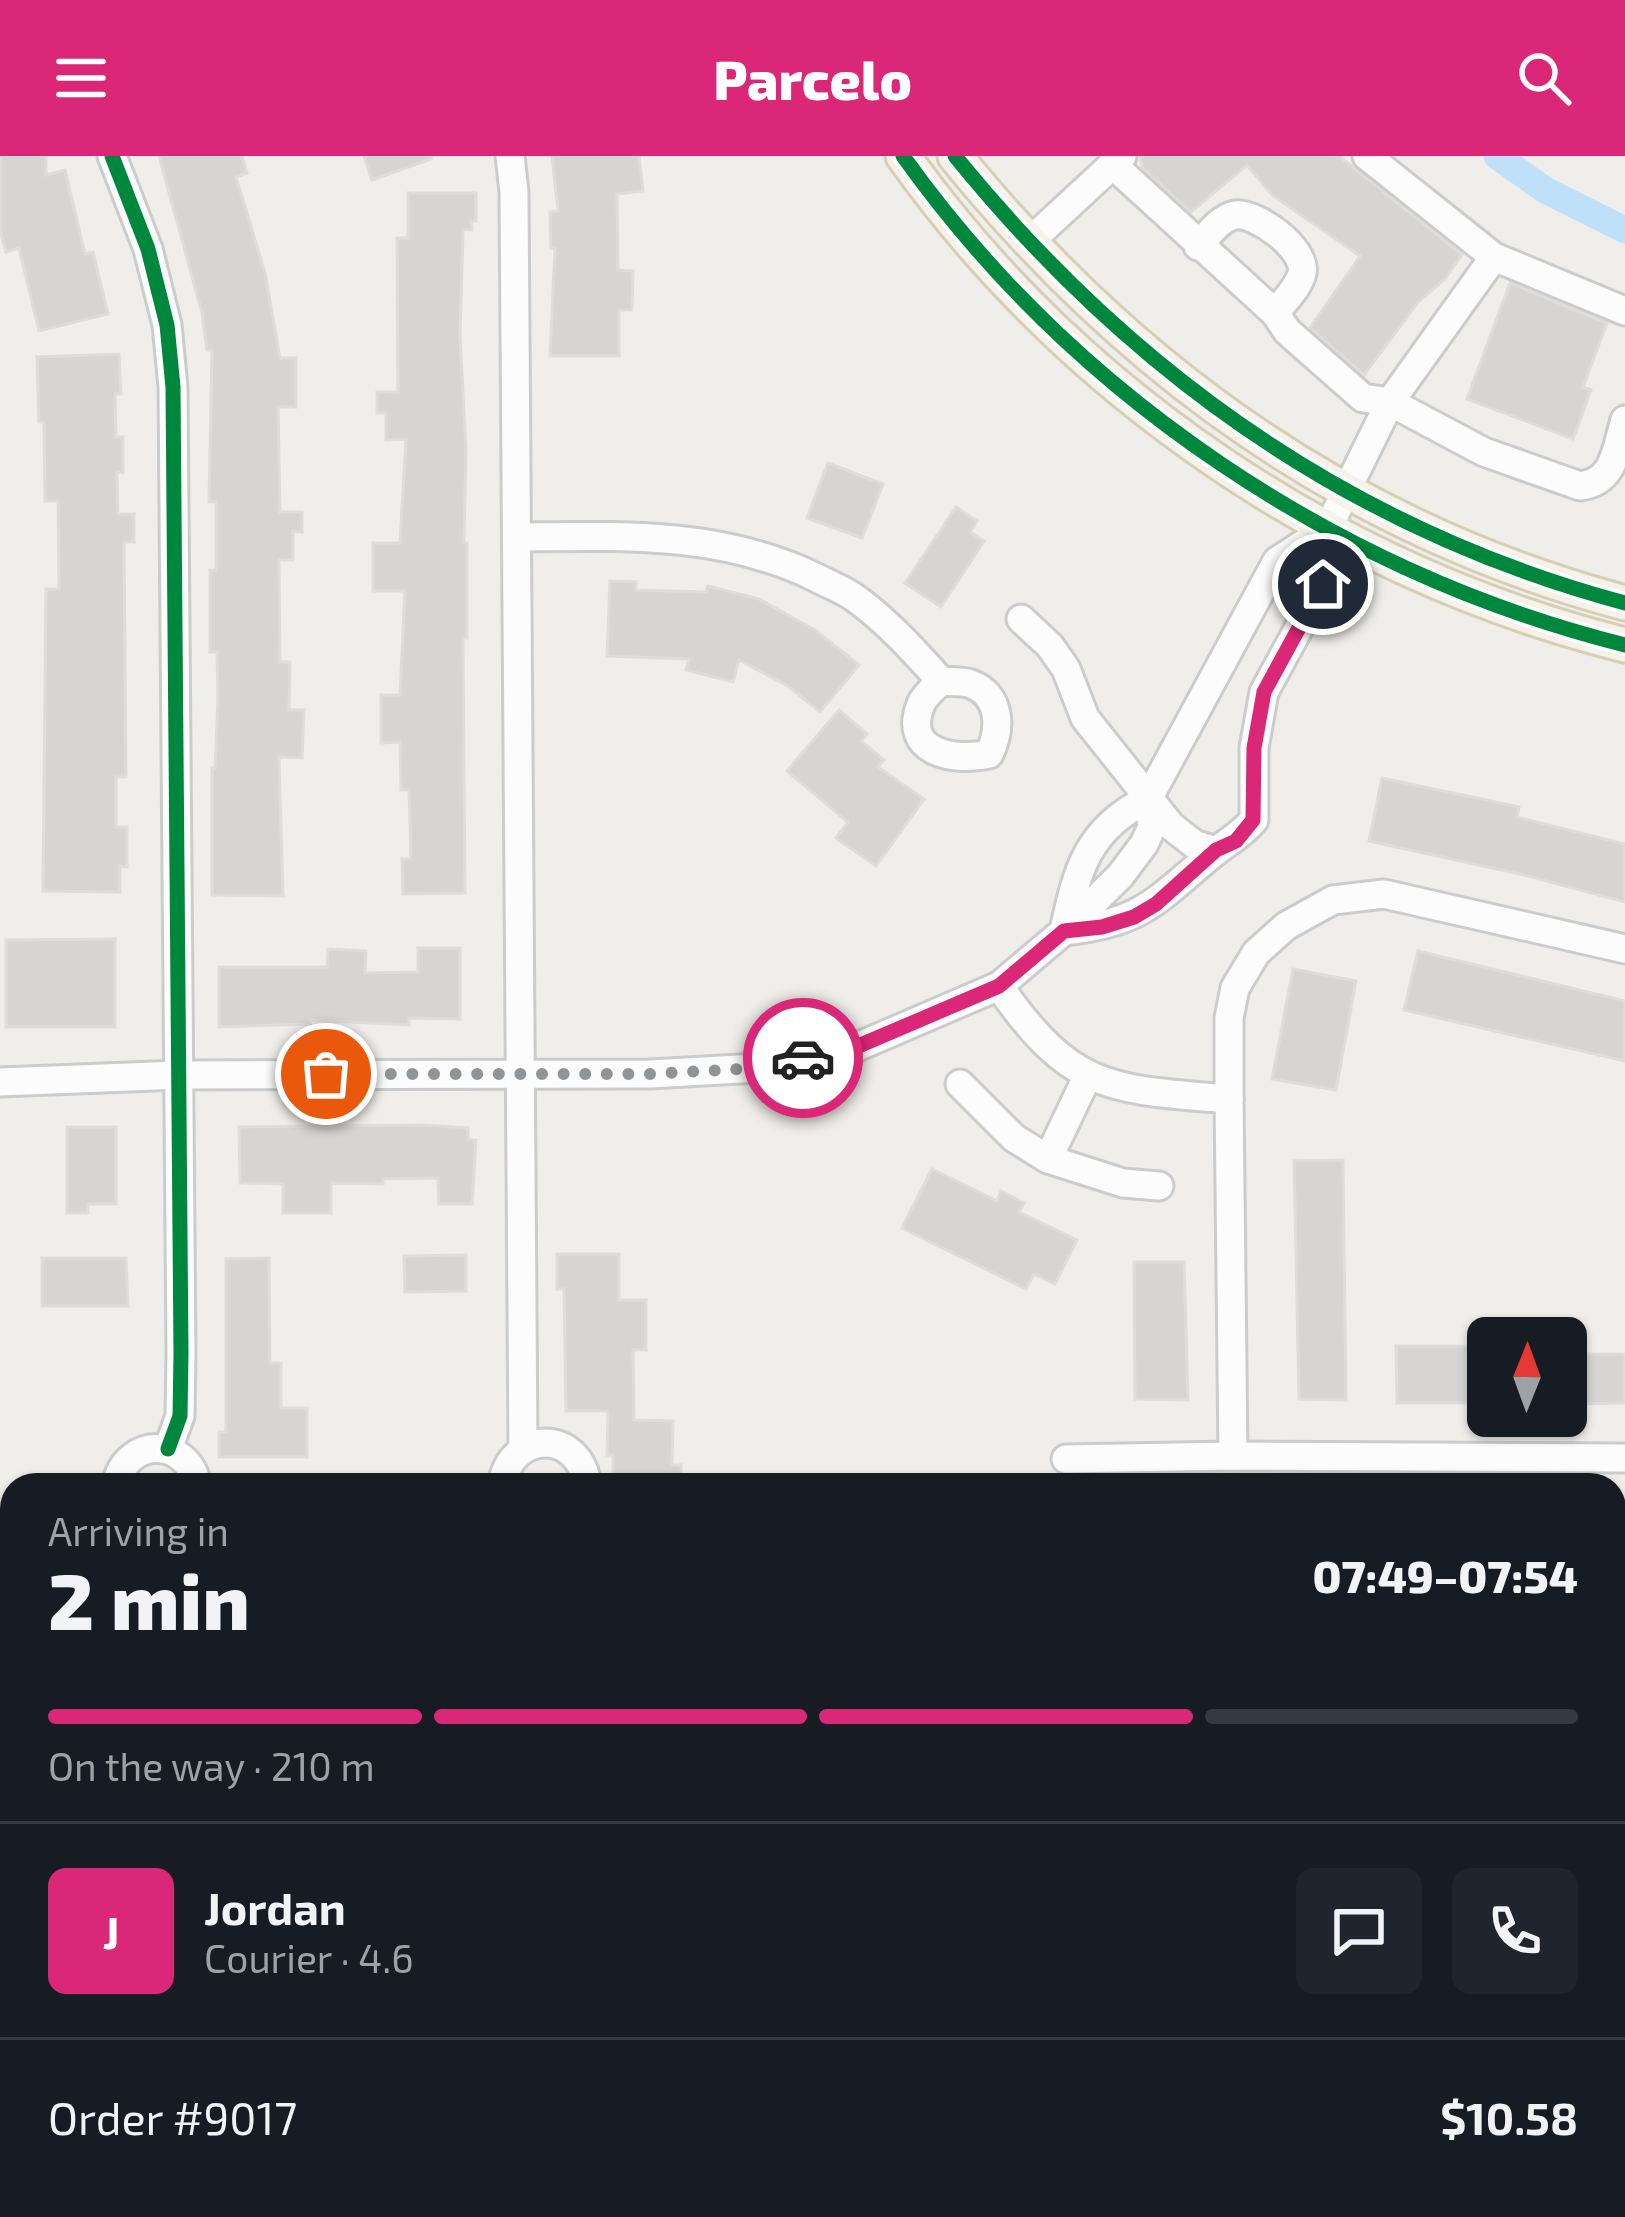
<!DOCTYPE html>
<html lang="en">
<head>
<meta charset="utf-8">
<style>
	:root { --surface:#171b24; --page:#20242c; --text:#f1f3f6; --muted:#9ea1a6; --line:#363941; --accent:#db2777 }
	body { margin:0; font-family:"Exo 2",sans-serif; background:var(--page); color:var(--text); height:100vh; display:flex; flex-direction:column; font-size:45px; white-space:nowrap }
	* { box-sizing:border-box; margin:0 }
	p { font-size:39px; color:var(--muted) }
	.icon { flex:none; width:66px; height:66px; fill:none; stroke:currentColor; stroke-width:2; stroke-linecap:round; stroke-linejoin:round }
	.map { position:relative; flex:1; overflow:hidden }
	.details { position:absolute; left:0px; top:1317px; width:1626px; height:744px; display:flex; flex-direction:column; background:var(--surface); border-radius:36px 36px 0 0; box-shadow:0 3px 9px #0004 }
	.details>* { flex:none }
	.needle { width:78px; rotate:1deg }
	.buttons { position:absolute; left:1467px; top:1161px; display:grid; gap:24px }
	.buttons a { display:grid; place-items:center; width:120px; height:120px; border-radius:18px; background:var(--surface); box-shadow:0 3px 9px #0004; font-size:60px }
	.pin { position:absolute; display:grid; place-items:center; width:102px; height:102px; color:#fff; margin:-51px; border:6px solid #fff; border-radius:50%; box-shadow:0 3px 12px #0007 }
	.courier { position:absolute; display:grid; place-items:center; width:120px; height:120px; margin:-60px; border:9px solid #db2777; border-radius:50%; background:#fff; color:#222; box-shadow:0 3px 15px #0007 }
	.summary em { font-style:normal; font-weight:800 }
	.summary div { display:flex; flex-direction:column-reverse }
	.summary { display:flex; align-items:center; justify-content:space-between; height:204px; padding:0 48px }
	h1 { font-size:78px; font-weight:800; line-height:90px }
	.bar { display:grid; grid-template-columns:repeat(4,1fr); gap:18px 12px; align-content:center; height:144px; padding:0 48px }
	.bar i { height:15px; border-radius:9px; background:var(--line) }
	.bar .selected { background:var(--accent) }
	.bar p { grid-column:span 4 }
	.line { display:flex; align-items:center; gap:30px; padding:0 48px; border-top:3px solid var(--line) }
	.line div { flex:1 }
	.round { display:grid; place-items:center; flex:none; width:126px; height:126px; border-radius:18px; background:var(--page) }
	header { display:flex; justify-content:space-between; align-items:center; height:156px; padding:0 48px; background:var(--accent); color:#fff; font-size:54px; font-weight:800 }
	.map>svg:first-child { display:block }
	.water { fill:#bfe0f9 }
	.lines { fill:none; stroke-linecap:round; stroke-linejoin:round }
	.canal { stroke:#bfe0f9; stroke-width:27 }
	.building { fill:#d6d5d3; stroke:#deddd9; stroke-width:3 }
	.minor-casing { stroke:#cbcccc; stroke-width:33 }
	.major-casing { stroke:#d7ceb8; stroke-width:39 }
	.minor { stroke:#fdfcfc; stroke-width:27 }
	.major { stroke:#f4f2e9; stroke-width:33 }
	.cycleway-casing { stroke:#fff; stroke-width:22 }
	.cycleway { stroke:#00873e; stroke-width:15 }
	.done { stroke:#919496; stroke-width:12; stroke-dasharray:0 21.6 }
	.route { stroke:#db2777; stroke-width:15 }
</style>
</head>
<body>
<header><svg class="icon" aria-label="menu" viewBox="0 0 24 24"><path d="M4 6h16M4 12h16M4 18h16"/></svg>Parcelo<svg class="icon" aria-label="search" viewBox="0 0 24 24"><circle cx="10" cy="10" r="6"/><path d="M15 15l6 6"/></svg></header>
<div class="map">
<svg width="1625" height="2061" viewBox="0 0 1625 2061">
	<rect width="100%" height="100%" fill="#efeeea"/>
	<polygon class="water" points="362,2049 1442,2049 1460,2061 0,2061 0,2052 341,2056"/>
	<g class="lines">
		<polyline class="canal" points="1497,0 1545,34 1625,74"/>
	</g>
	<g class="building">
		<polygon points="0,0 46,0 46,19 65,14 85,98 93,96 108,158 39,175 19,92 6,96 0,74"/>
		<polygon points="159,0 242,0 247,17 236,21 265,117 280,202 296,202 296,251 278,251 280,356 302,356 302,376 293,375 293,404 279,404 280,506 290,506 289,554 304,554 302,602 279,601 283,740 212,739 212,612 215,612 218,543 217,496 210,496 210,414 216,414 216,346 209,346 212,194 207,194 202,157"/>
		<polygon points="364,0 431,0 431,3 372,24"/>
		<polygon points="552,0 639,0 643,35 617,38 618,114 633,115 632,154 619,154 619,200 550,200 555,92 551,92 550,56 558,55"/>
		<polygon points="1140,0 1339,0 1462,99 1445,123 1418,146 1364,219 1310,172 1360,100 1272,39 1247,9 1191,56 1142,11"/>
		<polygon points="408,37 476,37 476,65 471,65 472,74 463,74 460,180 466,294 464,387 467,387 467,482 463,482 465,737 403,738 402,703 411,703 409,634 401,634 400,586 381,587 381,539 400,539 405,435 373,435 373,387 400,387 406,283 386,284 386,257 377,257 377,236 398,236 397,82 408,82"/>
		<polygon points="1510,127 1607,167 1583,231 1591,234 1573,283 1467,243"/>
		<polygon points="119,198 121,238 115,238 116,281 123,281 123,317 117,316 118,358 134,358 134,386 124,386 126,621 116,621 116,671 127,671 127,711 120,710 120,736 43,735 46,433 59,433 58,345 45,345 44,266 39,266 37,201"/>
		<polygon points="828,307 883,328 862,382 807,362"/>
		<polygon points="956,351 977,365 970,376 984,385 941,451 905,427"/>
		<polygon points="610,425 636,426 636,434 706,436 708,430 759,443 815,474 859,509 820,556 788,530 739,504 733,526 686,514 689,503 607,500"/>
		<polygon points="839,554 867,578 861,585 884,604 878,611 924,643 876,710 836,682 848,666 787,615"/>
		<polygon points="1382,622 1519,651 1517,661 1625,688 1625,746 1520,718 1369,685"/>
		<polygon points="115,783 115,871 6,871 6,784"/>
		<polygon points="418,792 460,792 460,863 409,862 409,869 310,864 310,868 219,871 219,811 327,811 328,793 366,795 365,817 418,816"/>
		<polygon points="1418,795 1625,845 1625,905 1404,854"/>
		<polygon points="1293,813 1356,825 1336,934 1272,923"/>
		<polygon points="420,969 468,972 468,984 476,984 472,1048 439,1048 438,1022 383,1023 383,1028 331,1027 331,1057 283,1057 283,1028 240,1027 239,971"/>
		<polygon points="67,971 116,971 116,1048 88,1048 88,1057 67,1057"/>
		<polygon points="1343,1004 1346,1244 1299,1243 1294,1005"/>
		<polygon points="932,1013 997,1045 1001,1035 1024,1047 1019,1056 1077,1084 1055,1128 1034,1118 1026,1133 902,1072"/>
		<polygon points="557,1098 619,1098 619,1144 646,1144 646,1194 633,1194 634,1264 673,1265 672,1309 681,1309 681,1329 613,1329 613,1299 607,1299 608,1255 566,1255 564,1133 557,1133"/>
		<polygon points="466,1099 466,1135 405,1136 404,1100"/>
		<polygon points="42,1102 126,1102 128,1150 42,1150"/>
		<polygon points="269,1102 270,1207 281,1207 281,1252 307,1252 307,1301 219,1301 219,1276 226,1276 226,1103"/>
		<polygon points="1134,1106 1184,1106 1188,1244 1135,1243"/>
		<polygon points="1396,1190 1488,1190 1488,1247 1397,1247"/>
		<polygon points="1566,1198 1625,1198 1625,1247 1566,1248"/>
	</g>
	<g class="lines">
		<g class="minor-casing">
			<g id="minor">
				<polyline points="112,0 148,93 167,169 173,231 181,1198 180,1260 168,1293"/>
				<polyline points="510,0 514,36 523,1292"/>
				<polyline points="1367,0 1494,101 1625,155"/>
				<path d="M 1112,8 L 1275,157 L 1287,175 L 1363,242 L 1390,246 L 1484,296 L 1580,330 C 1615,326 1616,293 1625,264"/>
				<polyline points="1028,87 1122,0"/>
				<path d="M 1198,90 C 1208,79 1220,62 1235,59 C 1256,56 1307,93 1302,117 C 1299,131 1284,145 1275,157"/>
				<path d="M 518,381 C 621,380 720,375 815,421 C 828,428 843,433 855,442 C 887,465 915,496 941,525 C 935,531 924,540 921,548 C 901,597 955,606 989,598 C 1001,574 1002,540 971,528 C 963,525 949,526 941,525"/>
				<polyline points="1021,463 1050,490 1066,513 1085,562 1171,670 1194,688 1216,695"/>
				<polyline points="1148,643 1277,405 1328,372"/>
				<path d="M 1064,775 C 1141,767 1155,746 1211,699 C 1227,686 1239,681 1254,664 L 1254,592 L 1264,536 L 1323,428 L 1328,372 L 1390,246 L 1494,101"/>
				<path d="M 1064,775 C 1077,714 1087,673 1148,643"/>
				<path d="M 999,830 C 1072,935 1109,933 1229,943 L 1233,1300"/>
				<polyline points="0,926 180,919 650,918 758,912 857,891 999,830 1064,775 1120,720 1144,688 1152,671 1148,643"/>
				<polyline points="960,928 1014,982 1048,1003 1088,919"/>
				<polyline points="1229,943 1229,862 1235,832 1256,797 1286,770 1333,744 1384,738 1625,793"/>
				<polyline points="1048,1003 1123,1027 1159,1030"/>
				<polyline points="1066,1303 1233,1300 1625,1302"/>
				<path d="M 116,1329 C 126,1280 188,1281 197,1329"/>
				<path d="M 502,1329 C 511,1273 580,1273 587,1329"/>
				<polyline points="1614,1769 1625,1769"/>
				<polyline points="0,1770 12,1770"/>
				<polyline points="0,1836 12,1836"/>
				<polyline points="1614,1931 1625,1932"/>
			</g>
		</g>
		<g class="major-casing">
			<g id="major">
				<path d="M 903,0 C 1075,241 1338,417 1625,489"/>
				<path d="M 955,0 C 1132,218 1352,374 1625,447"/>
			</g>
		</g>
		<use href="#minor" class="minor"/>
		<use href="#major" class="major"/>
		<g class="cycleway-casing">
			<g id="cycleway">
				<polyline points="112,0 148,93 167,169 173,231 181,1198 180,1260 168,1293"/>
				<path d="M 903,0 C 1075,241 1338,417 1625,489"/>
				<path d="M 955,0 C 1132,218 1352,374 1625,447"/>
			</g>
		</g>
		<use href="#cycleway" class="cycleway"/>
	</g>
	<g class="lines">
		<polyline class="done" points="326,918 650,918 758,912 803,902"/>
		<polyline class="route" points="803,902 856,891 999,830 1064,775 1102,771 1134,761 1156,748 1216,694 1236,685 1253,664 1254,592 1264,536 1323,428"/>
	</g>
</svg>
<div class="buttons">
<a><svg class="needle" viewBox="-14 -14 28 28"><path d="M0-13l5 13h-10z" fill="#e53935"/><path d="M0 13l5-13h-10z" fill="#9ea1a6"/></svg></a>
</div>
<div class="pin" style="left:326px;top:918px;background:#ea580c"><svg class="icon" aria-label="bag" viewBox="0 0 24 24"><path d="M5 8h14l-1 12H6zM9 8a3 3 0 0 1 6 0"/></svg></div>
<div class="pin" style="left:1323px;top:428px;background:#1f2937"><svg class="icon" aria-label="home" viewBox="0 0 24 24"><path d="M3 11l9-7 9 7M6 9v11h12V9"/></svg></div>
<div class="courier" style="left:803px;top:902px"><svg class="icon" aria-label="car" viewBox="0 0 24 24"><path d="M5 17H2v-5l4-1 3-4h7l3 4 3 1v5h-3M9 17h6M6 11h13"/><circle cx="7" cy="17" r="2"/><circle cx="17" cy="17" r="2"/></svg></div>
<section class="details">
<div class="summary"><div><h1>2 min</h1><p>Arriving in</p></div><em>07:49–07:54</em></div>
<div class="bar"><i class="selected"></i><i class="selected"></i><i class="selected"></i><i></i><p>On the way · 210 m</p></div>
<div class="line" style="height:216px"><b class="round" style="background:var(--accent);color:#fff">J</b><div><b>Jordan</b><p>Courier · 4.6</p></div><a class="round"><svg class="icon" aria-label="chat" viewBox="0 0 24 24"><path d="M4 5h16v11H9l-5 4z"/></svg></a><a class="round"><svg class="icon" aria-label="phone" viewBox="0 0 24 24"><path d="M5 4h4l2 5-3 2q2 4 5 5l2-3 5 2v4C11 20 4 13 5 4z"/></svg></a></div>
<div class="line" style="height:156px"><div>Order #9017</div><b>$10.58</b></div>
</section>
</div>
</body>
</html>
